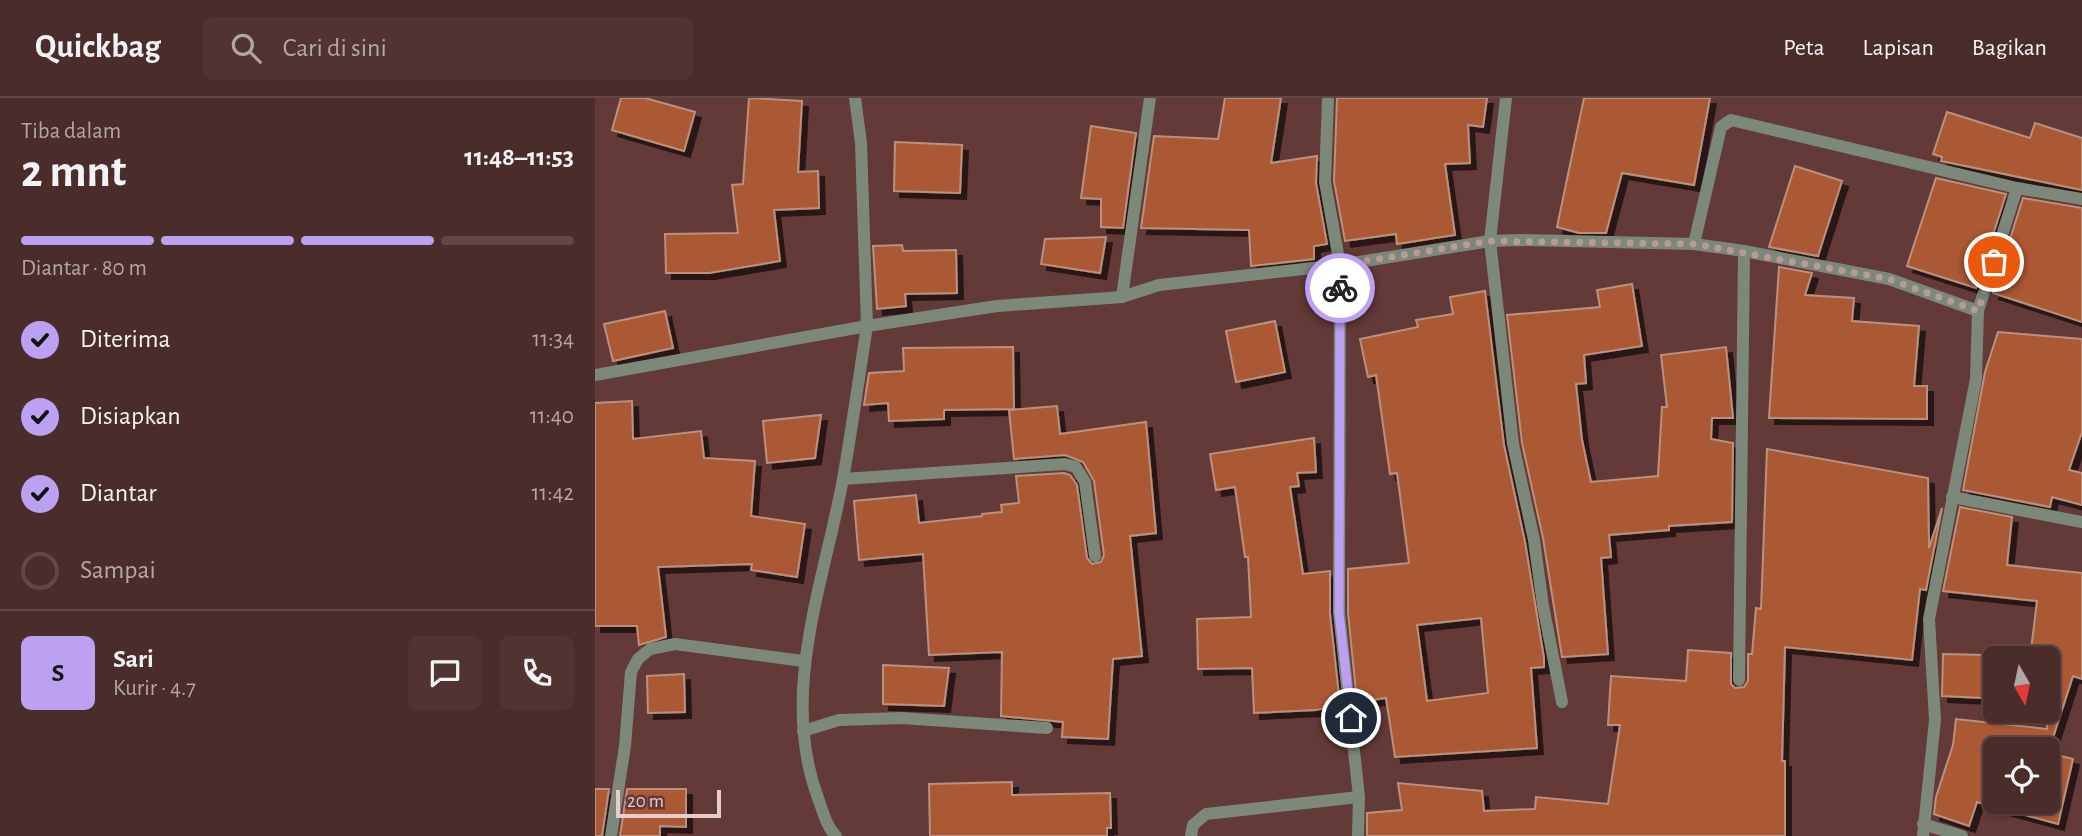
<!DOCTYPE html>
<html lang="id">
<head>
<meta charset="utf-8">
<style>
	:root { --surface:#4a2c2a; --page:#513432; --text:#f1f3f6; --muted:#b2a7a8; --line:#614847; --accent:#bca0f2 }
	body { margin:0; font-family:"Alegreya Sans",sans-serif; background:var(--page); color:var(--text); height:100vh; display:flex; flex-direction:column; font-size:26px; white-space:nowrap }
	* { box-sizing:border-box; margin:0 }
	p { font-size:23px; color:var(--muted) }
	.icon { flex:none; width:38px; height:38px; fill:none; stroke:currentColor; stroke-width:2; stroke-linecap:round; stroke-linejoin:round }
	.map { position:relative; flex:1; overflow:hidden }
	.panel { display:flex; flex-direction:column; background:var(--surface); width:595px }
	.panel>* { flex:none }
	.needle { width:46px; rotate:171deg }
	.fabs { position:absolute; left:1388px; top:548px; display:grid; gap:14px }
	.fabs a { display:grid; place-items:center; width:77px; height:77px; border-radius:10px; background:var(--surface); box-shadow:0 2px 5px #0004,0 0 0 2px var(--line); font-size:35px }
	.scale { position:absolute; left:21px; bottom:18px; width:105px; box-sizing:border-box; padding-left:7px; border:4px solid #e6cdcb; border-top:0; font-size:19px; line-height:24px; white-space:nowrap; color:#e6cdcb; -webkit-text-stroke:5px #633a38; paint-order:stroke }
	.pin { position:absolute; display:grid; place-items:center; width:60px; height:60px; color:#fff; margin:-30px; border:4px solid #fff; border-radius:50%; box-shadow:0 2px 7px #0007 }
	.courier { position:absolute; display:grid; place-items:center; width:70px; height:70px; margin:-35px; border:5px solid #bca0f2; border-radius:50%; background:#fff; color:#222; box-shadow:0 2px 9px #0007 }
	.headline em { font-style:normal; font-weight:700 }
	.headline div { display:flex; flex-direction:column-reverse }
	.headline { display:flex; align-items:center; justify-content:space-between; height:119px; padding:0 21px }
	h1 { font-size:46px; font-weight:700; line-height:52px }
	.bar { display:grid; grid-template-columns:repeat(4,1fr); gap:10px 7px; align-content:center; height:84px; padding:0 21px }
	.bar i { height:9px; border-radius:5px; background:var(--line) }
	.bar .on { background:var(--accent) }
	.bar p { grid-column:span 4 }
	.line { display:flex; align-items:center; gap:18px; padding:0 21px; border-top:2px solid var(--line) }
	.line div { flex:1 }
	.round { display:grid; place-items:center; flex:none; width:74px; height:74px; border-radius:10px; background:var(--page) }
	ol { padding:0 21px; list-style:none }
	li { display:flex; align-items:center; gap:21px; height:77px }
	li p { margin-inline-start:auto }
	li .icon { padding:7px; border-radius:50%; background:var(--accent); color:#111; stroke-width:4 }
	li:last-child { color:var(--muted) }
	li i { width:38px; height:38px; border:4px solid var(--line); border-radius:50% }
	header { display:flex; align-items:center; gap:42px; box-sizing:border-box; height:98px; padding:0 35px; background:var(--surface); border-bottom:2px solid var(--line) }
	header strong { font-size:33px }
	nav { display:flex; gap:38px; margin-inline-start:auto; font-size:24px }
	.search { width:490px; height:63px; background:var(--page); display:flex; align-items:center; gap:18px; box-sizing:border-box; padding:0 24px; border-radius:10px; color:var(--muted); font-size:26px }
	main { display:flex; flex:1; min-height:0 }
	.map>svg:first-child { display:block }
	.building { fill:#ab5834; stroke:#bb907f; stroke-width:2; fill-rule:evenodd; filter:url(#shadow) }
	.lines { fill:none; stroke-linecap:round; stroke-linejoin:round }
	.minor { stroke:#7b887a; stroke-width:12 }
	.done { stroke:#b89a98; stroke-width:7; stroke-dasharray:0 12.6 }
	.route { stroke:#bca0f2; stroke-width:9 }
</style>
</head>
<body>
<header>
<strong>Quickbag</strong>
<div class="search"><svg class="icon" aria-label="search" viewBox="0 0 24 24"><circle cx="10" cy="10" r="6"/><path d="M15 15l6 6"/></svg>Cari di sini</div>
<nav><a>Peta</a><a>Lapisan</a><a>Bagikan</a></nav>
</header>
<main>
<section class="panel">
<div class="headline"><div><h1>2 mnt</h1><p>Tiba dalam</p></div><em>11:48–11:53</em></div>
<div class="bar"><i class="on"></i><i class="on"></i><i class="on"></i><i></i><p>Diantar · 80 m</p></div>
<ol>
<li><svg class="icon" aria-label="check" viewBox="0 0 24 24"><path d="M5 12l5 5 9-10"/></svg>Diterima<p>11:34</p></li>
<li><svg class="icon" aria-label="check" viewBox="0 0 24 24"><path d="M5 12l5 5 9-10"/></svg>Disiapkan<p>11:40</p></li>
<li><svg class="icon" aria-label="check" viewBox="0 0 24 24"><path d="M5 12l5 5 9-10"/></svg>Diantar<p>11:42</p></li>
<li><i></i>Sampai</li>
</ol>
<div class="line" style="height:126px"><b class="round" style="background:var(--accent);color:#111">S</b><div><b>Sari</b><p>Kurir · 4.7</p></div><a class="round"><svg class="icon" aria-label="chat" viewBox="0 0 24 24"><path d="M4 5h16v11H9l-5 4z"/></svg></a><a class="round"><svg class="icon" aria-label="phone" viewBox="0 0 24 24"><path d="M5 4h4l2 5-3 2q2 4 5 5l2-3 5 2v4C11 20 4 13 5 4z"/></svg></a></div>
</section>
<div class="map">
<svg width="1487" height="738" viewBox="0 0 1487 738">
	<defs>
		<filter id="shadow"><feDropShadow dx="6" dy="6" stdDeviation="0" flood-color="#0009"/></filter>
	</defs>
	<rect width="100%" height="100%" fill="#633a38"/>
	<g class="building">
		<polygon points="26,0 50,0 100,14 89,53 17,32"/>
		<polygon points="154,0 207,3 203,74 223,73 224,110 179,112 185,163 114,175 71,175 70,136 143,135 137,87 148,86"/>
		<polygon points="630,0 686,0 676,65 722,58 721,85 732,146 719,148 719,161 656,168 654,132 546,130 559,38 623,41"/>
		<polygon points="742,0 892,0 888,29 873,27 875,65 850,66 860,137 802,146 801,136 750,143 739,83"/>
		<polygon points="989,0 1115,0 1099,87 1027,75 1011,135 984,135 962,129"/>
		<polygon points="1352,14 1435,40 1440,25 1487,40 1487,92 1346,63 1347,59 1338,56"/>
		<polygon points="496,28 541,35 528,130 506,129 506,101 486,100"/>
		<polygon points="300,44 367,47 365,95 299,93"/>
		<polygon points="1200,68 1247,83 1223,158 1174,149"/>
		<polygon points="1341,80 1411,96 1381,190 1312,168"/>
		<polygon points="1428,100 1487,110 1487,224 1398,195"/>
		<polygon points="511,139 505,175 446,166 450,141"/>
		<polygon points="307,147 308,153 361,152 362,195 310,196 311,208 282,211 278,148"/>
		<polygon points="1184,169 1217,175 1210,197 1259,200 1257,223 1324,228 1319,288 1332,288 1332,321 1174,320"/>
		<polygon points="1037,186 1047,248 989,257 991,285 981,286 987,342 996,384 1063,378 1067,309 1072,309 1066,257 1131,249 1138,320 1117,320 1116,341 1138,345 1137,424 1074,428 1074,432 1014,437 1016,459 1006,460 1013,556 967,559 948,440 927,345 912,217 1005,209 1002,192"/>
		<path d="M 890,193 L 909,347 L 930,444 L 949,560 L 949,569 L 936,570 L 942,650 L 800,659 L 791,600 L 762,604 L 753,515 L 753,471 L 814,465 L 802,375 L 795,376 L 781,277 L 773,279 L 765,241 L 823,229 L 821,222 L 858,216 L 855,199 ZM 886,520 L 893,595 L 832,603 L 822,527 Z"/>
		<polygon points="70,213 78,250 18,263 9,226"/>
		<polygon points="680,223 690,274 641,284 631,233"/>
		<polygon points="1403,234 1487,241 1487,334 1474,372 1487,375 1487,407 1457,399 1455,409 1368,392 1390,274"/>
		<polygon points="418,249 419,311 349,312 349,321 294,323 293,305 269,307 274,275 309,273 308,250"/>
		<polygon points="37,303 38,341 106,333 109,360 160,363 156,418 210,426 202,479 156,472 157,466 63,469 71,539 44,547 42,528 0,528 0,305"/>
		<polygon points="462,308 465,336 551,324 561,435 535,438 547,558 518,561 513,641 467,639 468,624 406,618 407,554 334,557 328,456 264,462 259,403 321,397 324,425 387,418 387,416 407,414 406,407 424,405 421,378 469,375 475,377 482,387 492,460 497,466 506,464 509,457 499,383 488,364 470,357 419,361 414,312"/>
		<polygon points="226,317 220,360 172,365 168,323"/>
		<polygon points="719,340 721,374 702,375 704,388 695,389 708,476 735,473 735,516 745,607 721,612 659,615 657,570 603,571 602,521 656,519 653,459 650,459 640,389 621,392 615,356"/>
		<polygon points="1172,351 1333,380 1334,450 1347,410 1331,492 1325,491 1317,562 1190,549 1187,663 1190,663 1190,738 772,738 772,715 807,712 803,685 887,693 889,713 940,711 941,699 1013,706 1025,627 1013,627 1016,578 1091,583 1093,552 1136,555 1136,586 1140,590 1149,589 1153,583 1153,556 1157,556 1161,510 1166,511"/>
		<path d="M 1365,409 L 1417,419 L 1412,467 L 1487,475 L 1487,581 L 1478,578 L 1453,655 L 1478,661 L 1463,726 L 1382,704 L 1374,728 L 1339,716 L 1341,699 L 1358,647 L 1361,621 L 1452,631 L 1452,560 L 1435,560 L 1442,503 L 1348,493 ZM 1400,651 L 1452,651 L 1452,704 L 1400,704 Z"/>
		<polygon points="1348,556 1390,557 1388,600 1347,598"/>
		<polygon points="288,567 354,570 349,608 288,606"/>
		<polygon points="89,576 90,614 53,615 52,578"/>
		<polygon points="417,684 417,697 515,695 516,730 512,730 512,738 335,738 334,686"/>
		<polygon points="0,691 14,691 7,738 0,738"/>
		<polygon points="32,691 91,691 91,729 65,728 65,738 25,738"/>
	</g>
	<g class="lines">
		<g class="minor">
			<polyline points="733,0 730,84 745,167 744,515 764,699 763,738"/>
			<polyline points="911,0 895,143 918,346 939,442 948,508 967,604"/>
			<polyline points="1099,146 1126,29 1136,22 1422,90 1487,101"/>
			<polyline points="527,199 555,0"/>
			<polyline points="0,277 272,228 266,45 260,0"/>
			<polyline points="248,381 470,366 481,369 490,384 500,458"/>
			<polyline points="1357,399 1487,424"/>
			<polyline points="1144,582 1149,153"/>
			<polyline points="208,633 244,622 306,620 452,630"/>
			<polyline points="1328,726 1367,738"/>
			<polyline points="16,738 30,648 36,574 43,561 55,551 80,546 208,563"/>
			<path d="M 241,738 C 231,728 228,713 223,700 C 184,595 229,485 248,381 C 257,330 264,279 272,228 L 402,208 L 527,199 L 564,187 L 745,167 L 895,143 L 924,142 L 1099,146 L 1149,153 L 1294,181 L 1383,213"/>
			<polyline points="596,738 598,727 611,716 764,699"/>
			<polyline points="1328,738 1340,622 1334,521 1381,281 1383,213 1422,90"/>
		</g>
	</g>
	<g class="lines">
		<polyline class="done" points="745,190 745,167 895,143 1099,146 1294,181 1383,213 1399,164"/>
		<polyline class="route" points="745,190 744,515 756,620"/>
	</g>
</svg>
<div class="fabs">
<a><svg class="needle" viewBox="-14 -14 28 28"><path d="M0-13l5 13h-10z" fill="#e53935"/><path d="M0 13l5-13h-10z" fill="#b2a7a8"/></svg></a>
<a><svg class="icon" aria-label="locate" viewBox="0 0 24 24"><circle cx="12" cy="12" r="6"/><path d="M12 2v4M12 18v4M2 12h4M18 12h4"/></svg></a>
</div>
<div class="scale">20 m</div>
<div class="pin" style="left:1399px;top:164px;background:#ea580c"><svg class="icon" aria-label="bag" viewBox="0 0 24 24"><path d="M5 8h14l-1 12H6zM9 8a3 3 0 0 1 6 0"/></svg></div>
<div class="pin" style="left:756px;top:620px;background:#1f2937"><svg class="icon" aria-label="home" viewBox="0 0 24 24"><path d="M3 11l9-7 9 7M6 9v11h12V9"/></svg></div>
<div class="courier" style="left:745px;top:190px"><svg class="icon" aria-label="bike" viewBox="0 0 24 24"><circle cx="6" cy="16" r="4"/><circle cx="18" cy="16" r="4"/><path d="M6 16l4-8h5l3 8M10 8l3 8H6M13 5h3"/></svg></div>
</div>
</main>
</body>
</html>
